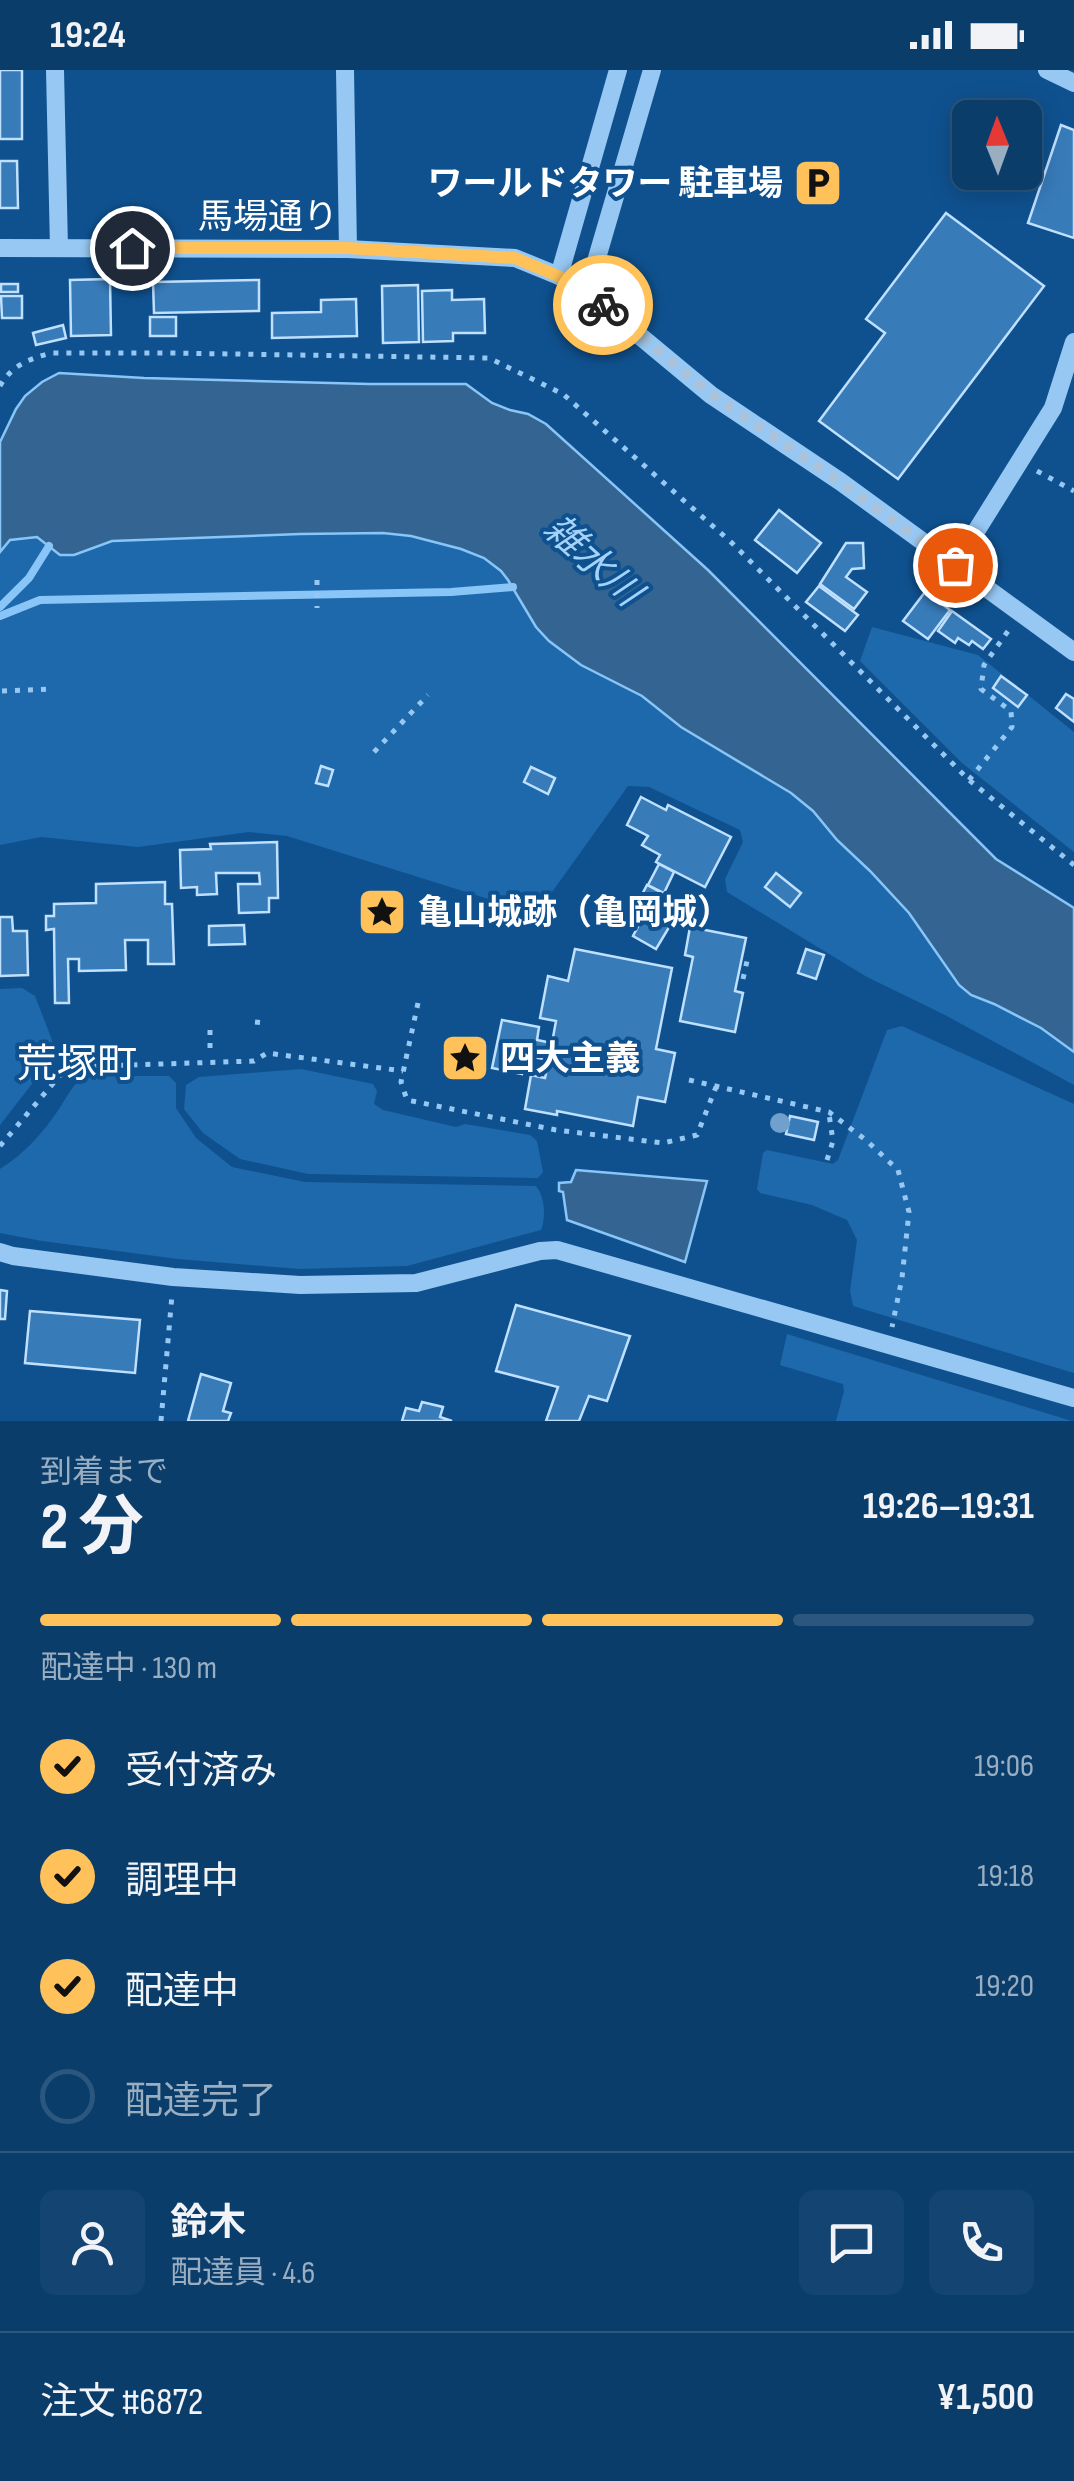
<!DOCTYPE html>
<html lang="ja">
<head>
<meta charset="utf-8">
<style>
	:root { --surface:#0b3d6b; --page:#144471; --text:#f1f3f6; --muted:#9aaec1; --line:#2b567e; --accent:#ffc25a }
	body { margin:0; font-family:"Sofia Sans Condensed","Noto Sans JP",sans-serif; background:var(--page); color:var(--text); height:100vh; display:flex; flex-direction:column; font-size:38px; white-space:nowrap }
	* { box-sizing:border-box; margin:0 }
	p { font-size:32px; color:var(--muted) }
	.icon { flex:none; width:55px; height:55px; fill:none; stroke:currentColor; stroke-width:2; stroke-linecap:round; stroke-linejoin:round }
	.map { position:relative; height:1351px; overflow:hidden }
	.drawer { display:flex; flex-direction:column; background:var(--surface); flex:1 }
	.drawer>* { flex:none }
	.needle { width:65px; rotate:359deg }
	.fabs { position:absolute; left:952px; top:30px; display:grid; gap:20px }
	.fabs a { display:grid; place-items:center; width:90px; height:90px; border-radius:15px; background:var(--surface); box-shadow:0 5px 25px #0003,0 0 0 2px var(--line); font-size:50px }
	.pin { position:absolute; display:grid; place-items:center; width:85px; height:85px; color:#fff; margin:-42px; border:5px solid #fff; border-radius:50%; box-shadow:0 2px 10px #0007 }
	.courier { position:absolute; display:grid; place-items:center; width:100px; height:100px; margin:-50px; border:8px solid #ffc25a; border-radius:50%; background:#fff; color:#222; box-shadow:0 2px 12px #0007 }
	.overview em { font-style:normal; font-weight:700 }
	.overview div { display:flex; flex-direction:column-reverse }
	.overview { display:flex; align-items:center; justify-content:space-between; height:170px; padding:0 40px }
	h1 { font-size:65px; font-weight:700; line-height:75px }
	.bar { display:grid; grid-template-columns:repeat(4,1fr); gap:15px 10px; align-content:center; height:120px; padding:0 40px }
	.bar i { height:12px; border-radius:8px; background:var(--line) }
	.bar .selected { background:var(--accent) }
	.bar p { grid-column:span 4 }
	.line { display:flex; align-items:center; gap:25px; padding:0 40px; border-top:2px solid var(--line) }
	.line div { flex:1 }
	.round { display:grid; place-items:center; flex:none; width:105px; height:105px; border-radius:15px; background:var(--page) }
	ol { padding:0 40px; list-style:none }
	li { display:flex; align-items:center; gap:30px; height:110px }
	li p { margin-inline-start:auto }
	li .icon { padding:10px; border-radius:50%; background:var(--accent); color:#111; stroke-width:4 }
	li:last-child { color:var(--muted) }
	li i { width:55px; height:55px; border:5px solid var(--line); border-radius:50% }
	.status { display:flex; justify-content:space-between; align-items:center; height:70px; padding:0 50px; background:var(--surface); direction:ltr }
	.status svg { height:28px; fill:currentColor }
	.map>svg:first-child { display:block }
	.green { fill:#1d69ac }
	.water { fill:#346592; stroke:#89c5f7; stroke-width:2.5 }
	.lines { fill:none; stroke-linecap:round; stroke-linejoin:round }
	.stream { stroke:#89c5f7; stroke-width:8 }
	.building { fill:#377bb9; stroke:#bfe0fe; stroke-width:2.5 }
	.path { stroke:#97c8f3; stroke-width:5; stroke-dasharray:5 8; stroke-linecap:butt }
	.minor { stroke:#97c8f3; stroke-width:18 }
	.tree { fill:#70a0cc }
	.done { stroke:#abc2d8; stroke-width:10; stroke-dasharray:0 18 }
	.route { stroke:#ffc25a; stroke-width:12 }
	.labels { text-anchor:middle; stroke-width:8; stroke-linejoin:round; paint-order:stroke }
	.poi-label { font-size:35px; font-weight:bold; fill:#fff; stroke:#0f518f; text-anchor:start }
	.street-label { font-size:35px; fill:#fff; stroke:#0f518f }
	.water-label { font-size:38px; font-style:italic; fill:#a3d2fa; stroke:#0f518f }
	.quarter-label { font-size:40px; fill:#fff; stroke:#0f518f }
</style>
</head>
<body>
<div class="status"><b>19:24</b><svg viewBox="0 0 49 12"><path d="M0 12V9h3v3zM5 12V6h3v6zM10 12V3h3v9zM15 12V0h3v12zM26 1h20v11H26zM47 4h2v5h-2z"/></svg></div>
<div class="map">
<svg width="1074" height="1351" viewBox="0 0 1074 1351">
	<rect width="100%" height="100%" fill="#0f518f"/>
	<g class="green">
		<polygon points="384,463 411,466 461,479 492,493 508,510 536,557 549,571 581,595 642,626 681,657 803,732 837,770 870,801 909,843 950,904 971,925 993,934 1041,958 1074,982 1074,1015 943,944 867,907 727,822 725,809 743,772 740,760 649,717 628,716 542,836 517,838 287,766 249,762 138,777 41,767 0,775 0,482 10,470 38,466 61,485 75,485 112,471 300,464"/>
		<polygon points="872,557 978,585 1074,662 1074,782 962,693 860,591"/>
		<polygon points="22,918 35,926 52,970 49,992 0,1055 0,919"/>
		<polygon points="902,956 1074,1034 1074,1303 853,1236 850,1221 857,1170 847,1150 812,1135 760,1123 757,1119 763,1083 767,1080 833,1094 838,1090 887,960"/>
		<polygon points="301,999 373,1014 377,1021 374,1034 383,1040 456,1057 465,1054 530,1065 537,1071 543,1102 538,1108 308,1104 240,1089 203,1063 184,1039 186,1015 199,1007"/>
		<path d="M 84,1006 L 169,1006 L 176,1013 L 176,1038 L 196,1068 L 232,1097 L 305,1112 L 536,1116 C 545,1127 546,1147 541,1160 L 407,1196 L 300,1199 L 178,1189 L 42,1171 L 0,1163 L 0,1099 C 24,1084 43,1063 59,1039 C 67,1027 72,1015 84,1006 Z"/>
		<polygon points="787,1264 1072,1351 836,1351 844,1321 843,1314 780,1295"/>
	</g>
	<g class="water">
		<polygon points="59,303 144,308 369,314 466,314 492,333 510,340 528,344 546,354 708,500 996,789 1074,838 1074,982 1041,958 994,934 971,925 959,915 909,843 870,801 837,770 813,741 791,723 681,657 642,626 581,595 549,571 536,557 508,510 501,501 484,488 461,479 411,466 383,463 300,464 112,471 74,485 60,485 37,467 10,470 0,482 0,372 16,339 25,326 42,312"/>
		<polygon points="576,1100 707,1111 685,1192 567,1150 563,1122 559,1121 559,1113 571,1112"/>
	</g>
	<g class="lines">
		<g class="stream">
			<polyline points="0,537 29,508 49,476"/>
			<polyline points="0,546 40,530 451,522 513,517"/>
		</g>
	</g>
	<g class="building">
		<rect x="0" y="0" width="22" height="69"/>
		<polygon points="1061,55 1074,60 1074,168 1028,153"/>
		<polygon points="0,91 17,91 18,138 0,138"/>
		<polygon points="946,143 1044,216 898,409 819,351 885,263 866,249"/>
		<polygon points="110,209 111,265 71,266 70,210"/>
		<polygon points="259,210 259,241 154,243 153,212"/>
		<rect x="1" y="214" width="17" height="8"/>
		<polygon points="418,215 419,272 383,273 382,216"/>
		<polygon points="452,220 452,230 484,229 485,263 453,263 453,271 423,272 422,221"/>
		<polygon points="1,226 22,226 22,248 2,248"/>
		<polygon points="356,229 357,266 272,268 272,243 321,242 321,230"/>
		<rect x="150" y="247" width="26" height="19"/>
		<polygon points="63,255 66,268 36,275 33,263"/>
		<polygon points="779,440 821,473 797,503 755,470"/>
		<polygon points="846,473 863,473 864,498 852,499 846,507 867,522 854,539 820,514"/>
		<polygon points="819,516 858,545 845,561 806,532"/>
		<polygon points="925,522 950,540 928,569 903,551"/>
		<polygon points="952,541 991,569 983,579 972,571 969,575 958,568 955,573 938,561"/>
		<polygon points="1001,606 1027,625 1018,637 993,618"/>
		<polygon points="1066,624 1074,629 1074,652 1056,638"/>
		<polygon points="321,696 333,700 328,716 316,713"/>
		<polygon points="531,697 555,708 548,724 524,712"/>
		<polygon points="641,727 666,740 668,735 731,767 705,817 656,792 660,785 642,775 648,766 627,755"/>
		<polygon points="277,772 278,828 269,828 269,842 239,843 238,814 260,814 259,803 216,803 217,824 197,825 197,817 181,818 180,780 211,779 210,774"/>
		<polygon points="659,794 674,802 664,823 648,815"/>
		<polygon points="776,803 801,823 790,837 765,817"/>
		<polygon points="165,812 165,834 172,834 174,894 148,894 148,870 125,870 126,900 79,901 79,889 68,889 69,933 55,933 54,859 46,860 46,846 54,846 54,834 96,833 96,814"/>
		<polygon points="647,815 683,834 656,879 633,866 643,847 633,842"/>
		<polygon points="0,847 12,847 13,861 27,861 28,905 0,906"/>
		<polygon points="244,855 245,874 209,875 209,856"/>
		<polygon points="690,857 746,868 735,921 743,923 735,962 680,951 693,887 685,885"/>
		<polygon points="575,879 672,898 656,979 675,983 665,1032 638,1027 633,1056 557,1041 557,1045 525,1039 531,1005 545,1008 549,990 533,987 531,997 524,996 522,1004 492,998 502,950 539,957 537,970 552,973 556,951 540,948 548,906 568,911"/>
		<polygon points="806,879 824,885 816,909 798,903"/>
		<polygon points="790,1046 818,1052 814,1070 786,1064"/>
		<polygon points="0,1220 7,1221 5,1249 0,1249"/>
		<polygon points="516,1235 630,1266 607,1331 589,1326 579,1351 546,1351 558,1317 496,1301"/>
		<polygon points="30,1241 140,1250 135,1303 25,1293"/>
		<polygon points="201,1304 231,1313 223,1341 231,1343 228,1351 188,1351"/>
		<polygon points="422,1332 443,1337 440,1347 452,1351 402,1351 406,1338 419,1341"/>
	</g>
	<g class="lines">
		<g class="path">
			<path d="M 0,316 C 11,296 30,288 52,283 L 169,283 L 489,288 L 563,324 L 732,473 L 969,710 L 1074,795"/>
			<polyline points="1037,401 1074,421"/>
			<polyline points="317,510 317,538"/>
			<polyline points="2,621 51,619"/>
			<polyline points="374,682 428,625"/>
			<polyline points="969,710 1012,657 1011,641 981,619 984,595 1008,561"/>
			<polyline points="743,909 747,891"/>
			<polyline points="418,933 401,1012 407,1030 556,1060 663,1073 697,1065 716,1017"/>
			<polyline points="255,952 265,953"/>
			<polyline points="210,960 210,981"/>
			<polyline points="689,1010 829,1042 867,1071 898,1100 909,1142 902,1208 892,1257"/>
			<polyline points="0,1076 67,997 254,991 267,983 403,1001"/>
			<polyline points="827,1090 833,1071 829,1044"/>
			<polyline points="161,1351 172,1225"/>
		</g>
		<g class="minor">
			<polyline points="55,0 59,178"/>
			<polyline points="345,0 348,179"/>
			<polyline points="1047,0 1074,13"/>
			<polyline points="0,178 348,179 515,188 559,206 587,222 711,325 841,412 1074,582"/>
			<polyline points="559,206 618,0"/>
			<polyline points="587,222 652,0"/>
			<polyline points="955,495 1053,338 1074,272"/>
			<polyline points="0,1182 13,1186 173,1207 300,1215 416,1213 540,1181 557,1180 1074,1328"/>
		</g>
	</g>
	<circle class="tree" cx="780" cy="1053" r="10"/>
	<g class="lines">
		<polyline class="done" points="603,235 711,324 840,412 955,495"/>
		<polyline class="route" points="132,178 348,178 515,188 558,206 587,222 603,235"/>
	</g>
	<defs>
		<g id="parking-square" transform="scale(2.5)"><rect x="-9" y="-9" width="18" height="18" rx="4" fill="#ffc25a" stroke="#0f518f"/><path d="M-3.5-5.5H1a3.5 3.5 0 0 1 0 7H-1V5.5H-3.5ZM-1-3.4V-.6H.8a1.4 1.4 0 0 0 0-2.8Z" fill="#111"/></g>
		<g id="sight-square" transform="scale(2.5)"><rect x="-9" y="-9" width="18" height="18" rx="4" fill="#ffc25a" stroke="#0f518f"/><path d="M0-6L1.8-2.2L6-1.7L2.9 1.2L3.7 5.4L0 3.3L-3.7 5.4L-2.9 1.2L-6-1.7L-1.8-2.2Z" fill="#111"/></g>
	</defs>
	<g fill-rule="evenodd">
		<use href="#parking-square" x="818" y="113"/>
		<use href="#sight-square" x="382" y="842"/>
		<use href="#sight-square" x="465" y="988"/>
	</g>
	<g class="labels">
		<g class="poi-label">
			<text x="783" y="125" text-anchor="end">ワールドタワー 駐車場</text>
			<text x="417" y="854">亀山城跡（亀岡城）</text>
			<text x="500" y="1000">四大主義</text>
		</g>
		<g class="street-label">
			<text x="268" y="158">馬場通り</text>
		</g>
		<g class="water-label">
			<text transform="translate(593 490) rotate(42)" y="13">雑水川</text>
		</g>
		<g class="quarter-label">
			<text x="77" y="1007">荒塚町</text>
		</g>
	</g>
</svg>
<div class="fabs">
<a><svg class="needle" viewBox="-14 -14 28 28"><path d="M0-13l5 13h-10z" fill="#e53935"/><path d="M0 13l5-13h-10z" fill="#9aaec1"/></svg></a>
</div>
<div class="pin" style="left:955px;top:495px;background:#ea580c"><svg class="icon" aria-label="bag" viewBox="0 0 24 24"><path d="M5 8h14l-1 12H6zM9 8a3 3 0 0 1 6 0"/></svg></div>
<div class="pin" style="left:132px;top:178px;background:#1f2937"><svg class="icon" aria-label="home" viewBox="0 0 24 24"><path d="M3 11l9-7 9 7M6 9v11h12V9"/></svg></div>
<div class="courier" style="left:603px;top:235px"><svg class="icon" aria-label="bike" viewBox="0 0 24 24"><circle cx="6" cy="16" r="4"/><circle cx="18" cy="16" r="4"/><path d="M6 16l4-8h5l3 8M10 8l3 8H6M13 5h3"/></svg></div>
</div>
<section class="drawer">
<div class="overview"><div><h1>2 分</h1><p>到着まで</p></div><em>19:26–19:31</em></div>
<div class="bar"><i class="selected"></i><i class="selected"></i><i class="selected"></i><i></i><p>配達中 · 130 m</p></div>
<ol>
<li><svg class="icon" aria-label="check" viewBox="0 0 24 24"><path d="M5 12l5 5 9-10"/></svg>受付済み<p>19:06</p></li>
<li><svg class="icon" aria-label="check" viewBox="0 0 24 24"><path d="M5 12l5 5 9-10"/></svg>調理中<p>19:18</p></li>
<li><svg class="icon" aria-label="check" viewBox="0 0 24 24"><path d="M5 12l5 5 9-10"/></svg>配達中<p>19:20</p></li>
<li><i></i>配達完了</li>
</ol>
<div class="line" style="height:180px"><a class="round"><svg class="icon" aria-label="person" viewBox="0 0 24 24"><circle cx="12" cy="8" r="4"/><path d="M4 21q1-7 8-7t8 7"/></svg></a><div><b>鈴木</b><p>配達員 · 4.6</p></div><a class="round"><svg class="icon" aria-label="chat" viewBox="0 0 24 24"><path d="M4 5h16v11H9l-5 4z"/></svg></a><a class="round"><svg class="icon" aria-label="phone" viewBox="0 0 24 24"><path d="M5 4h4l2 5-3 2q2 4 5 5l2-3 5 2v4C11 20 4 13 5 4z"/></svg></a></div>
<div class="line" style="height:130px"><div>注文 #6872</div><b>¥1,500</b></div>
</section>
</body>
</html>
